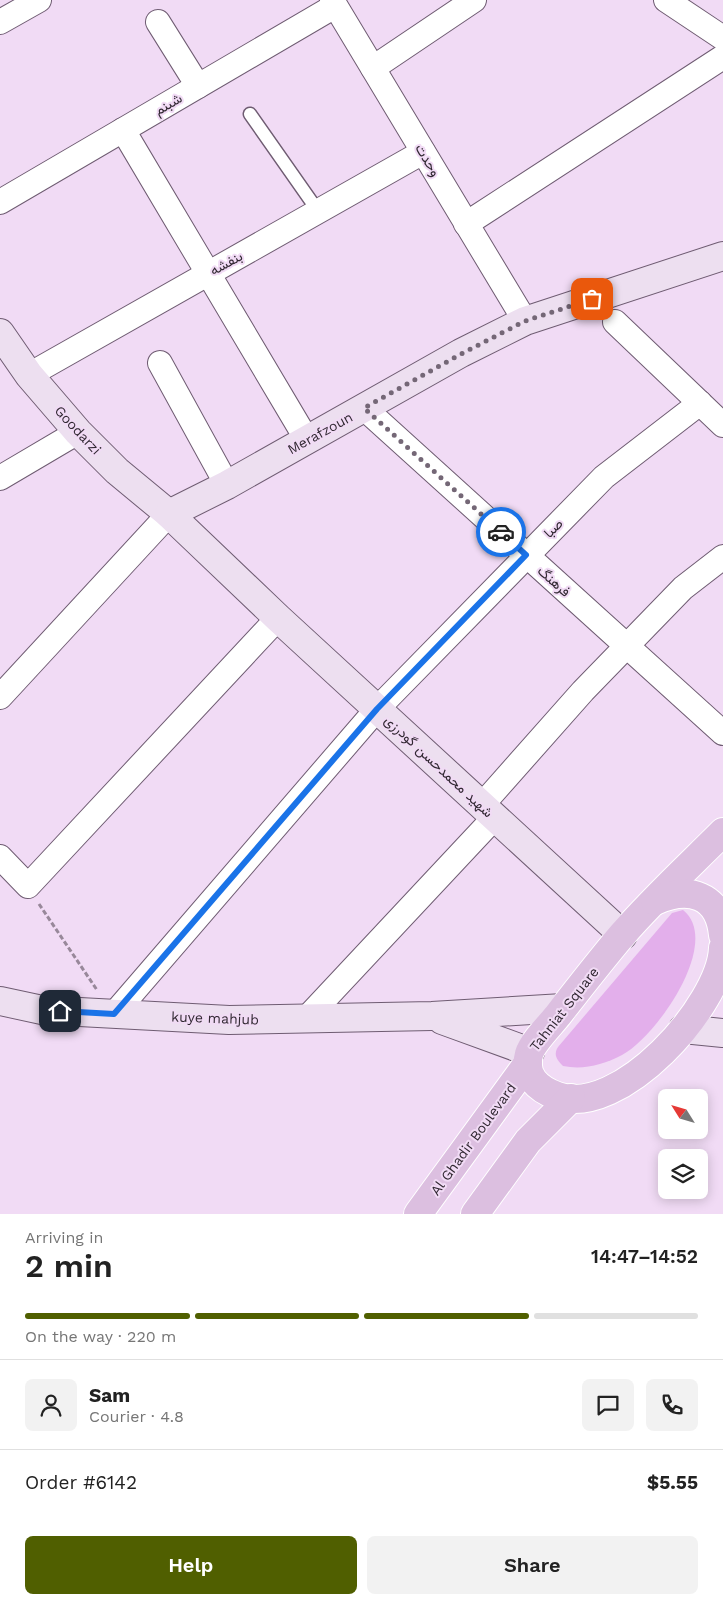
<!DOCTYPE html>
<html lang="en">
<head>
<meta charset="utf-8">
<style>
	:root { --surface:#fff; --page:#f2f2f2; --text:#222; --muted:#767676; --line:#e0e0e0; --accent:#505f00 }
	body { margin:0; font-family:"Work Sans",Vazirmatn,sans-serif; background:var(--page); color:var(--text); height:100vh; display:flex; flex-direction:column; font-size:19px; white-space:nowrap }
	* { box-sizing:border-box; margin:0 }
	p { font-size:16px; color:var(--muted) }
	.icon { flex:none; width:28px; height:28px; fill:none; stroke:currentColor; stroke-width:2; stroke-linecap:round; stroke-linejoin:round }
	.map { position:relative; height:1214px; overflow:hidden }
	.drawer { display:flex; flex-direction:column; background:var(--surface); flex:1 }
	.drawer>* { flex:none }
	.needle { width:32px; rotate:307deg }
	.buttons { position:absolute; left:658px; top:1089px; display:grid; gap:10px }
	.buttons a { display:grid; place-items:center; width:50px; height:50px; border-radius:8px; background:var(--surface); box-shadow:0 2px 12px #0003; font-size:25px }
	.pin { position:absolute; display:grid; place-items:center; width:42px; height:42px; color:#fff; margin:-21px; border-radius:10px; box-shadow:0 2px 8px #0006 }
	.courier { position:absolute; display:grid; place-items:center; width:50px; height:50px; margin:-25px; border:4px solid #1a73e8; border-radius:50%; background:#fff; color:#222; box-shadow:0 1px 6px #0007 }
	.overview em { font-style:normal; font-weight:600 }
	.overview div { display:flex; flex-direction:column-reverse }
	.overview { display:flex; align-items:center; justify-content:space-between; height:85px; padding:0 25px }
	h1 { font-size:32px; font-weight:600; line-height:38px }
	.bar { display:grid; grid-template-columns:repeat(4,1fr); gap:8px 5px; align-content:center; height:60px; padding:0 25px }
	.bar i { height:6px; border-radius:4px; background:var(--line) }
	.bar .current { background:var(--accent) }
	.bar p { grid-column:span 4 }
	.line { display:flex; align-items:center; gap:12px; padding:0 25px; border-top:1px solid var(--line) }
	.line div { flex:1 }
	.round { display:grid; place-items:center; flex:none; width:52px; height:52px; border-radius:8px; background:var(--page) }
	.action { display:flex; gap:10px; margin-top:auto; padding:10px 25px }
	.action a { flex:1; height:58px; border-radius:8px; background:var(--accent); color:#fff; font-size:20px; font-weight:600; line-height:58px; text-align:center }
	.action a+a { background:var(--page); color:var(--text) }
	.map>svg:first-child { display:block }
	.green { fill:#e3afeb }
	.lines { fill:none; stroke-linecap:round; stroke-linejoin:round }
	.lane-casing { stroke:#6f5c72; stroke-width:15 }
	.street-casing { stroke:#6f5c72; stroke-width:26 }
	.secondary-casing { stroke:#6f5c72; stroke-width:30 }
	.primary-casing { stroke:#fff; stroke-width:30 }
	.path { stroke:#98889a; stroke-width:3; stroke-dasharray:5 2.5; stroke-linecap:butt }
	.lane { stroke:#fff; stroke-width:12 }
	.street { stroke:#fff; stroke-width:24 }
	.secondary { stroke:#eddff0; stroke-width:28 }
	.primary { stroke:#dcbfe0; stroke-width:28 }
	.done { stroke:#746776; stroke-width:5; stroke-dasharray:0 9 }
	.route { stroke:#1a73e8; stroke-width:6 }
	.labels { text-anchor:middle; stroke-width:4; stroke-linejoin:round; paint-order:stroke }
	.street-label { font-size:14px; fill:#312832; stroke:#f1dbf5 }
</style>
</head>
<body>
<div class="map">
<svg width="723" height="1214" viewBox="0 0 723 1214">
	<rect width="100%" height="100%" fill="#f1dbf5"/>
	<path class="green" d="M 683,910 C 723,942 656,1037 622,1055 C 603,1065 583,1070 563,1066 C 557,1060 553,1055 558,1047 L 672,913 Z"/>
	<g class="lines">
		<g class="lane-casing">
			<polyline id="lane" points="250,114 318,211"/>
		</g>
		<g class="street-casing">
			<g id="street">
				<polyline points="332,0 525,321"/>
				<polyline points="666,0 723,38"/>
				<polyline points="0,22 39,0"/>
				<polyline points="158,22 198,86"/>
				<polyline points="373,68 474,0"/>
				<polyline points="123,130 307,440"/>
				<polyline points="0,202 335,6"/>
				<polyline points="466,224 723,57"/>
				<polyline points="615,322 723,425"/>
				<polyline points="160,363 227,485"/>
				<polyline points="29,375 423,152"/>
				<polyline points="364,408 723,733"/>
				<polyline points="0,478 78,432"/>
				<polyline points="0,697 169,514"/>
				<polyline points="482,805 583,691 683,588 723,557"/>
				<polyline points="0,857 28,886 278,618"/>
				<polyline points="114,1014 377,709 604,477 700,403"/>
				<polyline points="305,1020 495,817"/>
			</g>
		</g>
		<g class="secondary-casing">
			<g id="secondary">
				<polyline points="0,333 29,375 78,432 117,471 169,514 278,618 623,935"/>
				<polyline points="169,514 227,485 461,353 525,321 723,256"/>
				<polyline points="0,1001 42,1010 229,1020 432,1016 563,1008"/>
				<polyline points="442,1020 530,1052"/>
				<polyline points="683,1029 723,1033"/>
			</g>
		</g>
		<g class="primary-casing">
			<g id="primary">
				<path d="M 723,832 C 689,866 653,899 622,935 C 600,961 579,988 558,1015 C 551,1024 532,1043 529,1054 C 523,1076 538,1089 557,1096 C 619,1119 721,1005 723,948"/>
				<path d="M 655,901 C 689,886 719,894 723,935"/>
				<polyline points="418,1214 528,1063"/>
				<polyline points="475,1214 528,1141 571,1098"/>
			</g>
		</g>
		<polyline class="path" points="39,904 97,990"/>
		<use href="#lane" class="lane"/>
		<use href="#street" class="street"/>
		<use href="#secondary" class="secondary"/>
		<use href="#primary" class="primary"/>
	</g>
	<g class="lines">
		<polyline class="done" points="501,532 364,408 461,354 525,321 592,299"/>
		<polyline class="route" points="60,1011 114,1014 377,709 526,555 501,532"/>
	</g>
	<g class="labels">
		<g class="street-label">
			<text transform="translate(168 104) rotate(-31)" y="5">شبنم</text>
			<text transform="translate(428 160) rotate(59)" y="5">وحدت</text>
			<text transform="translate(226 263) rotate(-29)" y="5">بنفشه</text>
			<text transform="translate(78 430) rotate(47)" y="5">Goodarzi</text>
			<text transform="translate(320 433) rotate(-29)" y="5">Merafzoun</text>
			<text transform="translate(553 528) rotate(-45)" y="5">صبا</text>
			<text transform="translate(554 581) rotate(42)" y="5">فرهنگ</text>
			<text transform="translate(439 766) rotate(43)" y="5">شهید محمدحسن گودرزی</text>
			<text transform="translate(564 1009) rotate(-52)" y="5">Tahniat Square</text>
			<text transform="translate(215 1018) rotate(2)" y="5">kuye mahjub</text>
			<text transform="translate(473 1139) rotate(-54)" y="5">Al Ghadir Boulevard</text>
		</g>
	</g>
</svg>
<div class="buttons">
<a><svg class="needle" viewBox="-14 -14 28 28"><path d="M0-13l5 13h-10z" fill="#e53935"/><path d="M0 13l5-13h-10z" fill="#767676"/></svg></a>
<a><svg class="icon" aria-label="layers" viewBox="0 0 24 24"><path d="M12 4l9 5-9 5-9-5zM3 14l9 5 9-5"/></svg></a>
</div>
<div class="pin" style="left:592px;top:299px;background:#ea580c"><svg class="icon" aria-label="bag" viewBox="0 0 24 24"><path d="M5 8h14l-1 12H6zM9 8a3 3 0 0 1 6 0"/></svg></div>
<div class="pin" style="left:60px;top:1011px;background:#1f2937"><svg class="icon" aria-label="home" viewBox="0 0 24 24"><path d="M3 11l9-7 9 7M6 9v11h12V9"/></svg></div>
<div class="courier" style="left:501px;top:532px"><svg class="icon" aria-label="car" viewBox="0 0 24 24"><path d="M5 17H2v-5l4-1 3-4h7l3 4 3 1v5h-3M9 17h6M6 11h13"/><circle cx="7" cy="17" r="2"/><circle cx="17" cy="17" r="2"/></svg></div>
</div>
<section class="drawer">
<div class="overview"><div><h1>2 min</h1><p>Arriving in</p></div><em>14:47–14:52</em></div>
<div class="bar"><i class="current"></i><i class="current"></i><i class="current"></i><i></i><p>On the way · 220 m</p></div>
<div class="line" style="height:90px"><a class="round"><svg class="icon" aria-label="person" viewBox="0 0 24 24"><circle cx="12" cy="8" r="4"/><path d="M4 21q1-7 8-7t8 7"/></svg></a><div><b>Sam</b><p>Courier · 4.8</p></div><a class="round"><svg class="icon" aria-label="chat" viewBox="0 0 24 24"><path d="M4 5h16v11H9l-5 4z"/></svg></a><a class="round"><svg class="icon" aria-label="phone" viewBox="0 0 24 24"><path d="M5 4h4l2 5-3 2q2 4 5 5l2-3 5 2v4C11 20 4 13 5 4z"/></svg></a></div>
<div class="line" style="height:65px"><div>Order #6142</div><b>$5.55</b></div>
<div class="action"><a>Help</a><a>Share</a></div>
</section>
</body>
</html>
